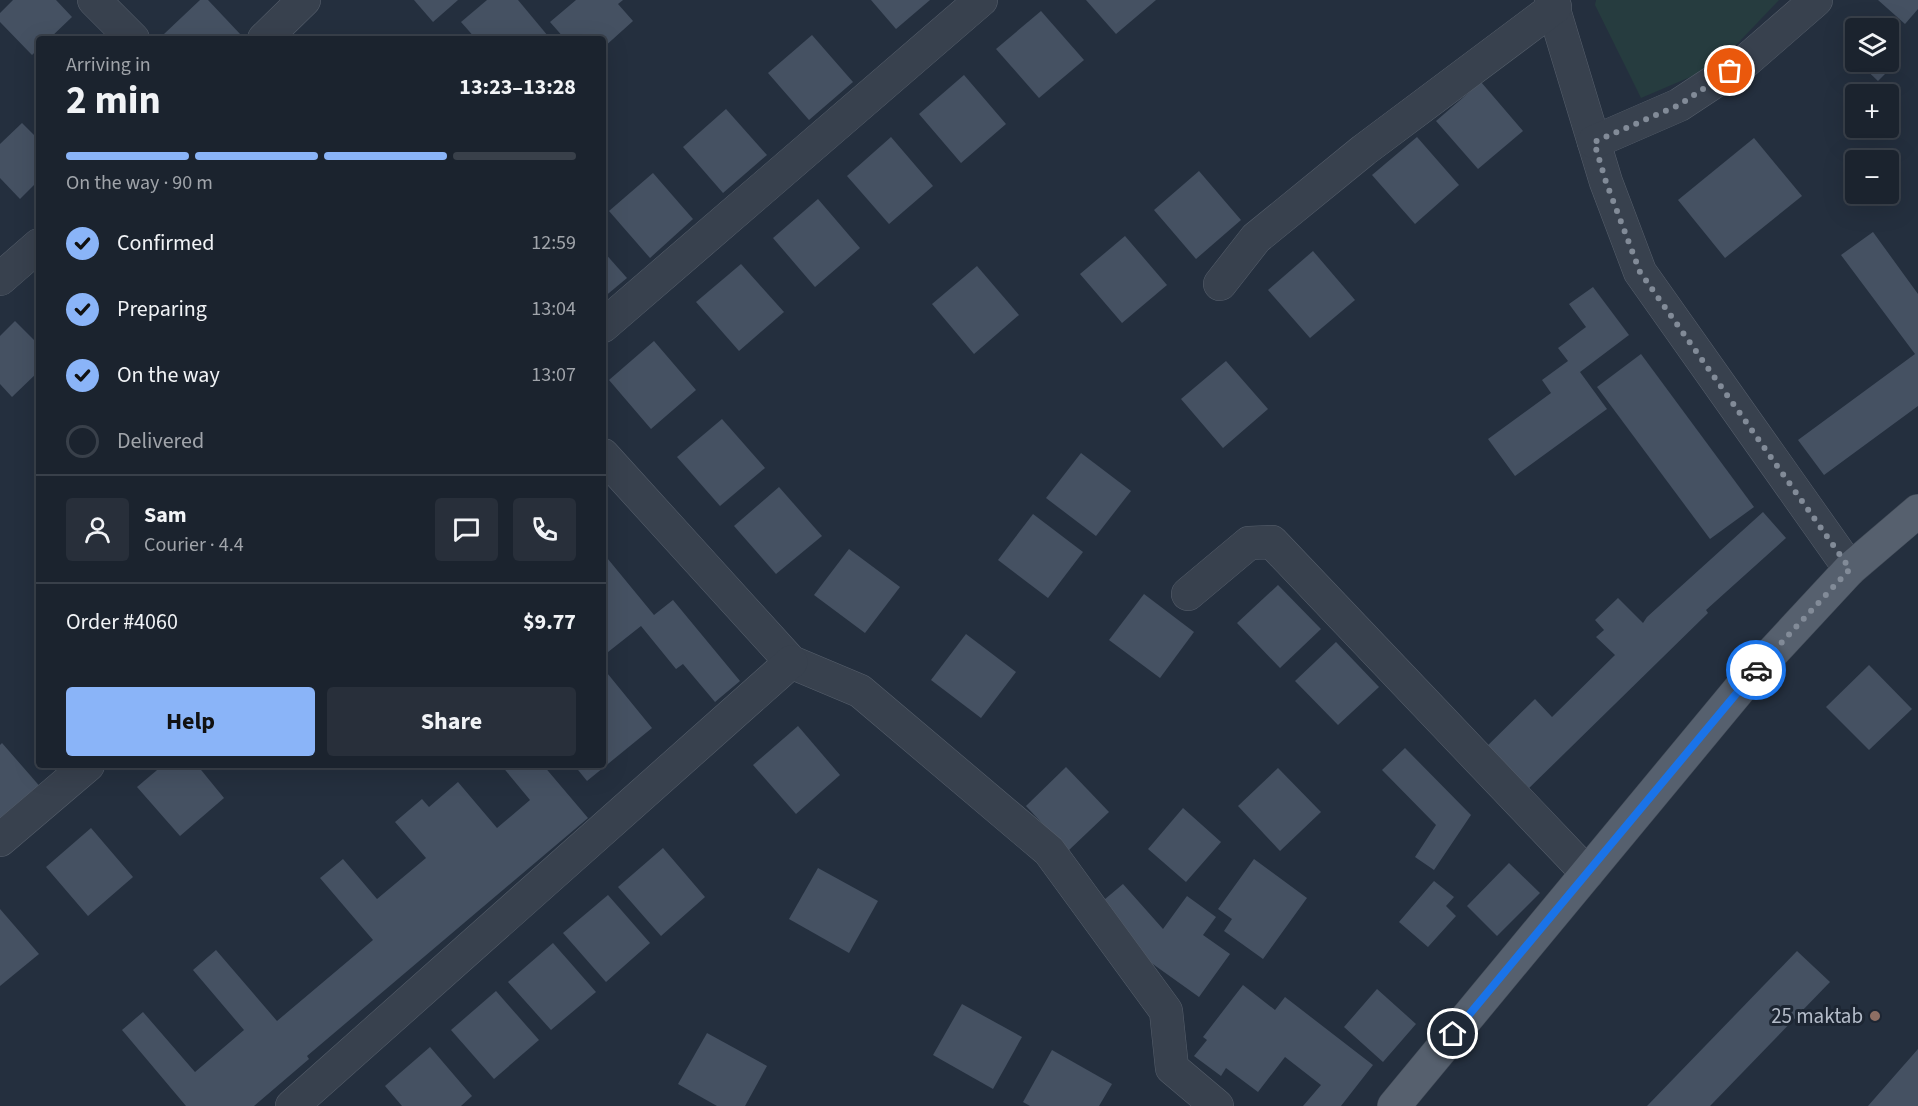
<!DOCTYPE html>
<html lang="en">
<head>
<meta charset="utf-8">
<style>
	:root { --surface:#1b232e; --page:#282f3a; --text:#f1f3f6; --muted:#a0a4aa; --line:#39404a; --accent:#8ab4f8 }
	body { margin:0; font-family:"Source Sans 3",sans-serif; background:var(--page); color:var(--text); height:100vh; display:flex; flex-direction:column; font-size:22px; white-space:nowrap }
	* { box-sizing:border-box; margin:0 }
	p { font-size:20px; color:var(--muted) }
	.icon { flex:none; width:33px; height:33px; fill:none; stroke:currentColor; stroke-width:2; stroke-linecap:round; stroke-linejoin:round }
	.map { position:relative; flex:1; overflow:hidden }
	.sheet { position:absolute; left:36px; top:36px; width:570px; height:732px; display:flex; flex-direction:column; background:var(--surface); border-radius:6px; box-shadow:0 6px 24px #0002,0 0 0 2px var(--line) }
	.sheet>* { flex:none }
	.controls { position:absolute; left:1845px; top:18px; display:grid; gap:12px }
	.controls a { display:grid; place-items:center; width:54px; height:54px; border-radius:6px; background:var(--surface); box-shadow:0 6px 24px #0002,0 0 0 2px var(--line); font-size:30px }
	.pin { position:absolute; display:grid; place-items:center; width:51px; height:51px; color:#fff; margin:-26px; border:3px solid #fff; border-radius:50%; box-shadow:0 2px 6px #0007 }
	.courier { position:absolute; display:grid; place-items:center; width:60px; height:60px; margin:-30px; border:4px solid #1a73e8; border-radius:50%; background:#fff; color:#222; box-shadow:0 2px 8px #0007 }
	.summary em { font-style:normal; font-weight:700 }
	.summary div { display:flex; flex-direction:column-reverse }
	.summary { display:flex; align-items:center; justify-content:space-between; height:102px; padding:0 30px }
	h1 { font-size:39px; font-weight:700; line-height:45px }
	.bar { display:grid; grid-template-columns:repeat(4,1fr); gap:9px 6px; align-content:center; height:72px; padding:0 30px }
	.bar i { height:8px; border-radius:4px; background:var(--line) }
	.bar .selected { background:var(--accent) }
	.bar p { grid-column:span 4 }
	.line { display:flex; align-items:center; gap:15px; padding:0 30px; border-top:2px solid var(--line) }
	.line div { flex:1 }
	.round { display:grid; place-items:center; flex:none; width:63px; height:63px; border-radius:6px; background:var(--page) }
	ol { padding:0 30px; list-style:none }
	li { display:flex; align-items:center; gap:18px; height:66px }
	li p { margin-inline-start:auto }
	li .icon { padding:6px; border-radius:50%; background:var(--accent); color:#111; stroke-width:4 }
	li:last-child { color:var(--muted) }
	li i { width:33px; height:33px; border:3px solid var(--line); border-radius:50% }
	.cta { display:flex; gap:12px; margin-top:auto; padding:12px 30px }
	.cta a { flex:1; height:69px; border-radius:6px; background:var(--accent); color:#111; font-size:24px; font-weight:700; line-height:69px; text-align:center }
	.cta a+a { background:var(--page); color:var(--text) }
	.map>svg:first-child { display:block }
	.green { fill:#263c3f }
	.building { fill:#455162 }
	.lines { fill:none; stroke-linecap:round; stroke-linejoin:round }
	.minor-casing { stroke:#565f6c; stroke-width:34 }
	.major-casing { stroke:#414a57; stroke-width:34 }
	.minor { stroke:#38414e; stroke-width:33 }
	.major { stroke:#56606e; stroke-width:33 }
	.done { stroke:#828b98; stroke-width:6; stroke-dasharray:0 10.8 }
	.route { stroke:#1a73e8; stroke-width:8 }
	.education-dot { fill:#8d6e63; stroke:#1d2633; stroke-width:2 }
	.labels { text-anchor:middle; stroke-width:6; stroke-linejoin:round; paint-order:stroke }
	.poi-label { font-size:21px; fill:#b4bcc9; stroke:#1d2633; text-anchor:end }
</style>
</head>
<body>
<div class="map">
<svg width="1918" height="1106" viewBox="0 0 1918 1106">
	<rect width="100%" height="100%" fill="#242f3e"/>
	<polygon class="green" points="1596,0 1779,0 1716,66 1641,98 1595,5"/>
	<g class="building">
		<polygon points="13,0 56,0 72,17 49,39 39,39 39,48 32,55 0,22 0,13"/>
		<polygon points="200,0 208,0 241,35 237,39 169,39 164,34"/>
		<polygon points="414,0 458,0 433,22"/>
		<polygon points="487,0 518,0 548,36 544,39 476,39 461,22"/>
		<polygon points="576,0 623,0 618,4 633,21 603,48 603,39 565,39 550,22"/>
		<polygon points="871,0 930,0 896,29"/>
		<polygon points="1086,0 1156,0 1116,34"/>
		<polygon points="1878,0 1918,0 1918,9 1905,24"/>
		<polygon points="1041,11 1084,60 1039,98 996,49"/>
		<polygon points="812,35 853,82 809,120 768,73"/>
		<polygon points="1888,52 1898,61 1878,81 1858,62 1888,62"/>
		<polygon points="964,75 1006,124 961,163 919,114"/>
		<polygon points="1481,82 1523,131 1478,169 1436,121"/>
		<polygon points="726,109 767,155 723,193 683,147"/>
		<polygon points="22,123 39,140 39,180 20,199 0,178 0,144"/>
		<polygon points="891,137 933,186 889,224 847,176"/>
		<polygon points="1417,137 1459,185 1415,224 1372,175"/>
		<polygon points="1754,138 1802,196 1725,258 1678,200"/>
		<polygon points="1199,171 1241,220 1196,259 1154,210"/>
		<polygon points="653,173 693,219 650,258 609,211"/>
		<polygon points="818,199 860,248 815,287 773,238"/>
		<polygon points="1873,232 1918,294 1918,406 1824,475 1798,440 1915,354 1841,255"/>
		<polygon points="1125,236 1167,285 1122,323 1080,274"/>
		<polygon points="603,251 627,278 603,298"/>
		<polygon points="1313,251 1355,300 1310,338 1268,290"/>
		<polygon points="741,264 784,312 739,351 696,302"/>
		<polygon points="977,266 1019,315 974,354 932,304"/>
		<polygon points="1593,287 1629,335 1580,372 1607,409 1515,476 1488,439 1551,393 1542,380 1568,361 1558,348 1586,327 1569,304"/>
		<polygon points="15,321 39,345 39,371 12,397 0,384 0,336"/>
		<polygon points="654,341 696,390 651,429 609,380"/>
		<polygon points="1641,354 1754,507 1710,539 1597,387"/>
		<polygon points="1226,361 1268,409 1223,448 1181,399"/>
		<polygon points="722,419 765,468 720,506 677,457"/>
		<polygon points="1081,453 1131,491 1096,536 1046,498"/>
		<polygon points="779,487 822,536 776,574 734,526"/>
		<polygon points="1763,512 1786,538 1706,610 1708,613 1520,797 1478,755 1535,699 1552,717 1615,655 1596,637 1604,630 1595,620 1618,598 1643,623 1647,617"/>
		<polygon points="1033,514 1083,552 1048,598 998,560"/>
		<polygon points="849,549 900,587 865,633 814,595"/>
		<polygon points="603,553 654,615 673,600 740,681 715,702 683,664 676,669 641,626 603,656"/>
		<polygon points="1278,585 1321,629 1280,668 1237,623"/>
		<polygon points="1144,594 1194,632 1160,678 1109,640"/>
		<polygon points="966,634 1016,672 981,718 931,680"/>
		<polygon points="1336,642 1379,687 1338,725 1295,681"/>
		<polygon points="1869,665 1912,709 1869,750 1826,707"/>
		<polygon points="603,668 652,728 587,781 574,765 603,765"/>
		<polygon points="798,726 840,775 796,814 753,765"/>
		<polygon points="2,743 43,790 0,827 0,745"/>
		<polygon points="1405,748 1471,815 1434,870 1415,857 1436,825 1382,770"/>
		<polygon points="163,765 197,765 224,798 180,836 137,787"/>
		<polygon points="501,765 543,765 588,818 307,1056 309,1059 254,1106 186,1106 122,1030 143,1012 195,1072 244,1030 193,970 216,950 277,1021 373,940 320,878 343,859 377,899 426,858 395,822 422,799 429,807 458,782 497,828 530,800"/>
		<polygon points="1066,767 1109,812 1068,851 1026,806"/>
		<polygon points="1278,768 1321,812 1280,851 1238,806"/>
		<polygon points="1183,808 1221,842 1186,882 1148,849"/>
		<polygon points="91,828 133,877 88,916 46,867"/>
		<polygon points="663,848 705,897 661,936 618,887"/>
		<polygon points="1254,859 1307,898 1263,959 1224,931 1232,919 1218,909"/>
		<polygon points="1509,863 1540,893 1497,936 1467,906"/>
		<polygon points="818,868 878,901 849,953 789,919"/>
		<polygon points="1434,881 1454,897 1446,906 1456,916 1428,947 1399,922"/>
		<polygon points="1123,884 1163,929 1187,896 1216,917 1203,935 1230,954 1199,997 1143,957 1098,905"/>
		<polygon points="608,895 650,943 606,982 563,933"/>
		<polygon points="0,909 39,954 0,986"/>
		<polygon points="553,943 596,992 551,1030 508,982"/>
		<polygon points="1797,951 1830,982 1710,1106 1647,1106"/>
		<polygon points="1243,985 1275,1010 1285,997 1373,1065 1341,1106 1303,1106 1321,1085 1285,1057 1258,1092 1226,1068 1221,1076 1194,1056 1207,1040 1203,1037"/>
		<polygon points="1377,989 1416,1024 1383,1062 1344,1027"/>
		<polygon points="496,991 539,1040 494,1079 451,1030"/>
		<polygon points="962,1004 1022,1037 993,1089 933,1055"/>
		<polygon points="707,1033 767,1066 745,1106 717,1106 678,1084"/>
		<polygon points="430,1047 472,1096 461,1106 402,1106 385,1086"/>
		<polygon points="1918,1049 1918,1106 1868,1106"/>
		<polygon points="1052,1050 1112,1084 1099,1106 1030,1106 1023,1102"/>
	</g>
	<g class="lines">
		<g class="minor-casing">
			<g id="minor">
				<polyline points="94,0 133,39"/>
				<polyline points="1551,0 1606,182 1640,272 1850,569"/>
				<polyline points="264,39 304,0"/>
				<polyline points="1594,142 1679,105 1747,60 1816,0"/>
				<polyline points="0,279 39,245"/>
				<polyline points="1220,284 1256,238 1364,150 1555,7"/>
				<polyline points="603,326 981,0"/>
				<polyline points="603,455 791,662 860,691 1049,851 1166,1011 1172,1068 1217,1106"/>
				<polyline points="1188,594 1249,543 1272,542 1587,873"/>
				<polyline points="0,840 88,765"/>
				<polyline points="292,1106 791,662"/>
			</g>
		</g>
		<g class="major-casing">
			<polyline id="major" points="1394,1106 1747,680 1850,569 1918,511"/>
		</g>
		<use href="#minor" class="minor"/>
		<use href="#major" class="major"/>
	</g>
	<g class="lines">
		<polyline class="done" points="1730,71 1679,105 1594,142 1606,182 1640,272 1850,569 1756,670"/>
		<polyline class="route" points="1453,1034 1756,670"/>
	</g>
	<circle class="education-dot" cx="1875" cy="1016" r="6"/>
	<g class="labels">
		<g class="poi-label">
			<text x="1863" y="1023">25 maktab</text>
		</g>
	</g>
</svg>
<div class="controls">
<a><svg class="icon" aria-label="layers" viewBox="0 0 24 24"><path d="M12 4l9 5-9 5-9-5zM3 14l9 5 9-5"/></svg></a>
<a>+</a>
<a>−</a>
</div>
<div class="pin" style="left:1730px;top:71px;background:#ea580c"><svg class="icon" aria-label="bag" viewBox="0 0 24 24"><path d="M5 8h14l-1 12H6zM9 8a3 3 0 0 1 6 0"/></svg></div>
<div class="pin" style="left:1453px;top:1034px;background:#1f2937"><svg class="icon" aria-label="home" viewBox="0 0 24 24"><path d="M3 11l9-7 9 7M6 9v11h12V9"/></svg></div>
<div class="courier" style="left:1756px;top:670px"><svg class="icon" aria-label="car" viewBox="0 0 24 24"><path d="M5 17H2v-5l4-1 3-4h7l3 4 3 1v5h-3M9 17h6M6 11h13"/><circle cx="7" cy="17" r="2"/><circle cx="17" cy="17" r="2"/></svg></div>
<section class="sheet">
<div class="summary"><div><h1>2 min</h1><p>Arriving in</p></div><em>13:23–13:28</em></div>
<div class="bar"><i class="selected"></i><i class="selected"></i><i class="selected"></i><i></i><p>On the way · 90 m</p></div>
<ol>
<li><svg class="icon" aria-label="check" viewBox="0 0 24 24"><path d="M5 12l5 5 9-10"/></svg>Confirmed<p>12:59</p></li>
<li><svg class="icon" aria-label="check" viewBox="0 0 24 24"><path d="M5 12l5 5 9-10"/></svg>Preparing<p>13:04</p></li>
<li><svg class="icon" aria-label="check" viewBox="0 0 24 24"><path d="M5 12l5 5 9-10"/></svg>On the way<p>13:07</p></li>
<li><i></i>Delivered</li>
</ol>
<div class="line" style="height:108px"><a class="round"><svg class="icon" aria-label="person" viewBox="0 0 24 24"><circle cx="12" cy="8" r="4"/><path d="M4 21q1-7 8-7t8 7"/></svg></a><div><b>Sam</b><p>Courier · 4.4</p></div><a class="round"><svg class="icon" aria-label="chat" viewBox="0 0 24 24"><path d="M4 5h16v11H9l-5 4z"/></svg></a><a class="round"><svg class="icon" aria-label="phone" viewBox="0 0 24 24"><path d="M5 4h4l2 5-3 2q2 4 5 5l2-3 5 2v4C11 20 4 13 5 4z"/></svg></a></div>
<div class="line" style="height:78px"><div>Order #4060</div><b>$9.77</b></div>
<div class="cta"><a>Help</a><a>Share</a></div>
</section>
</div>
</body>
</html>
